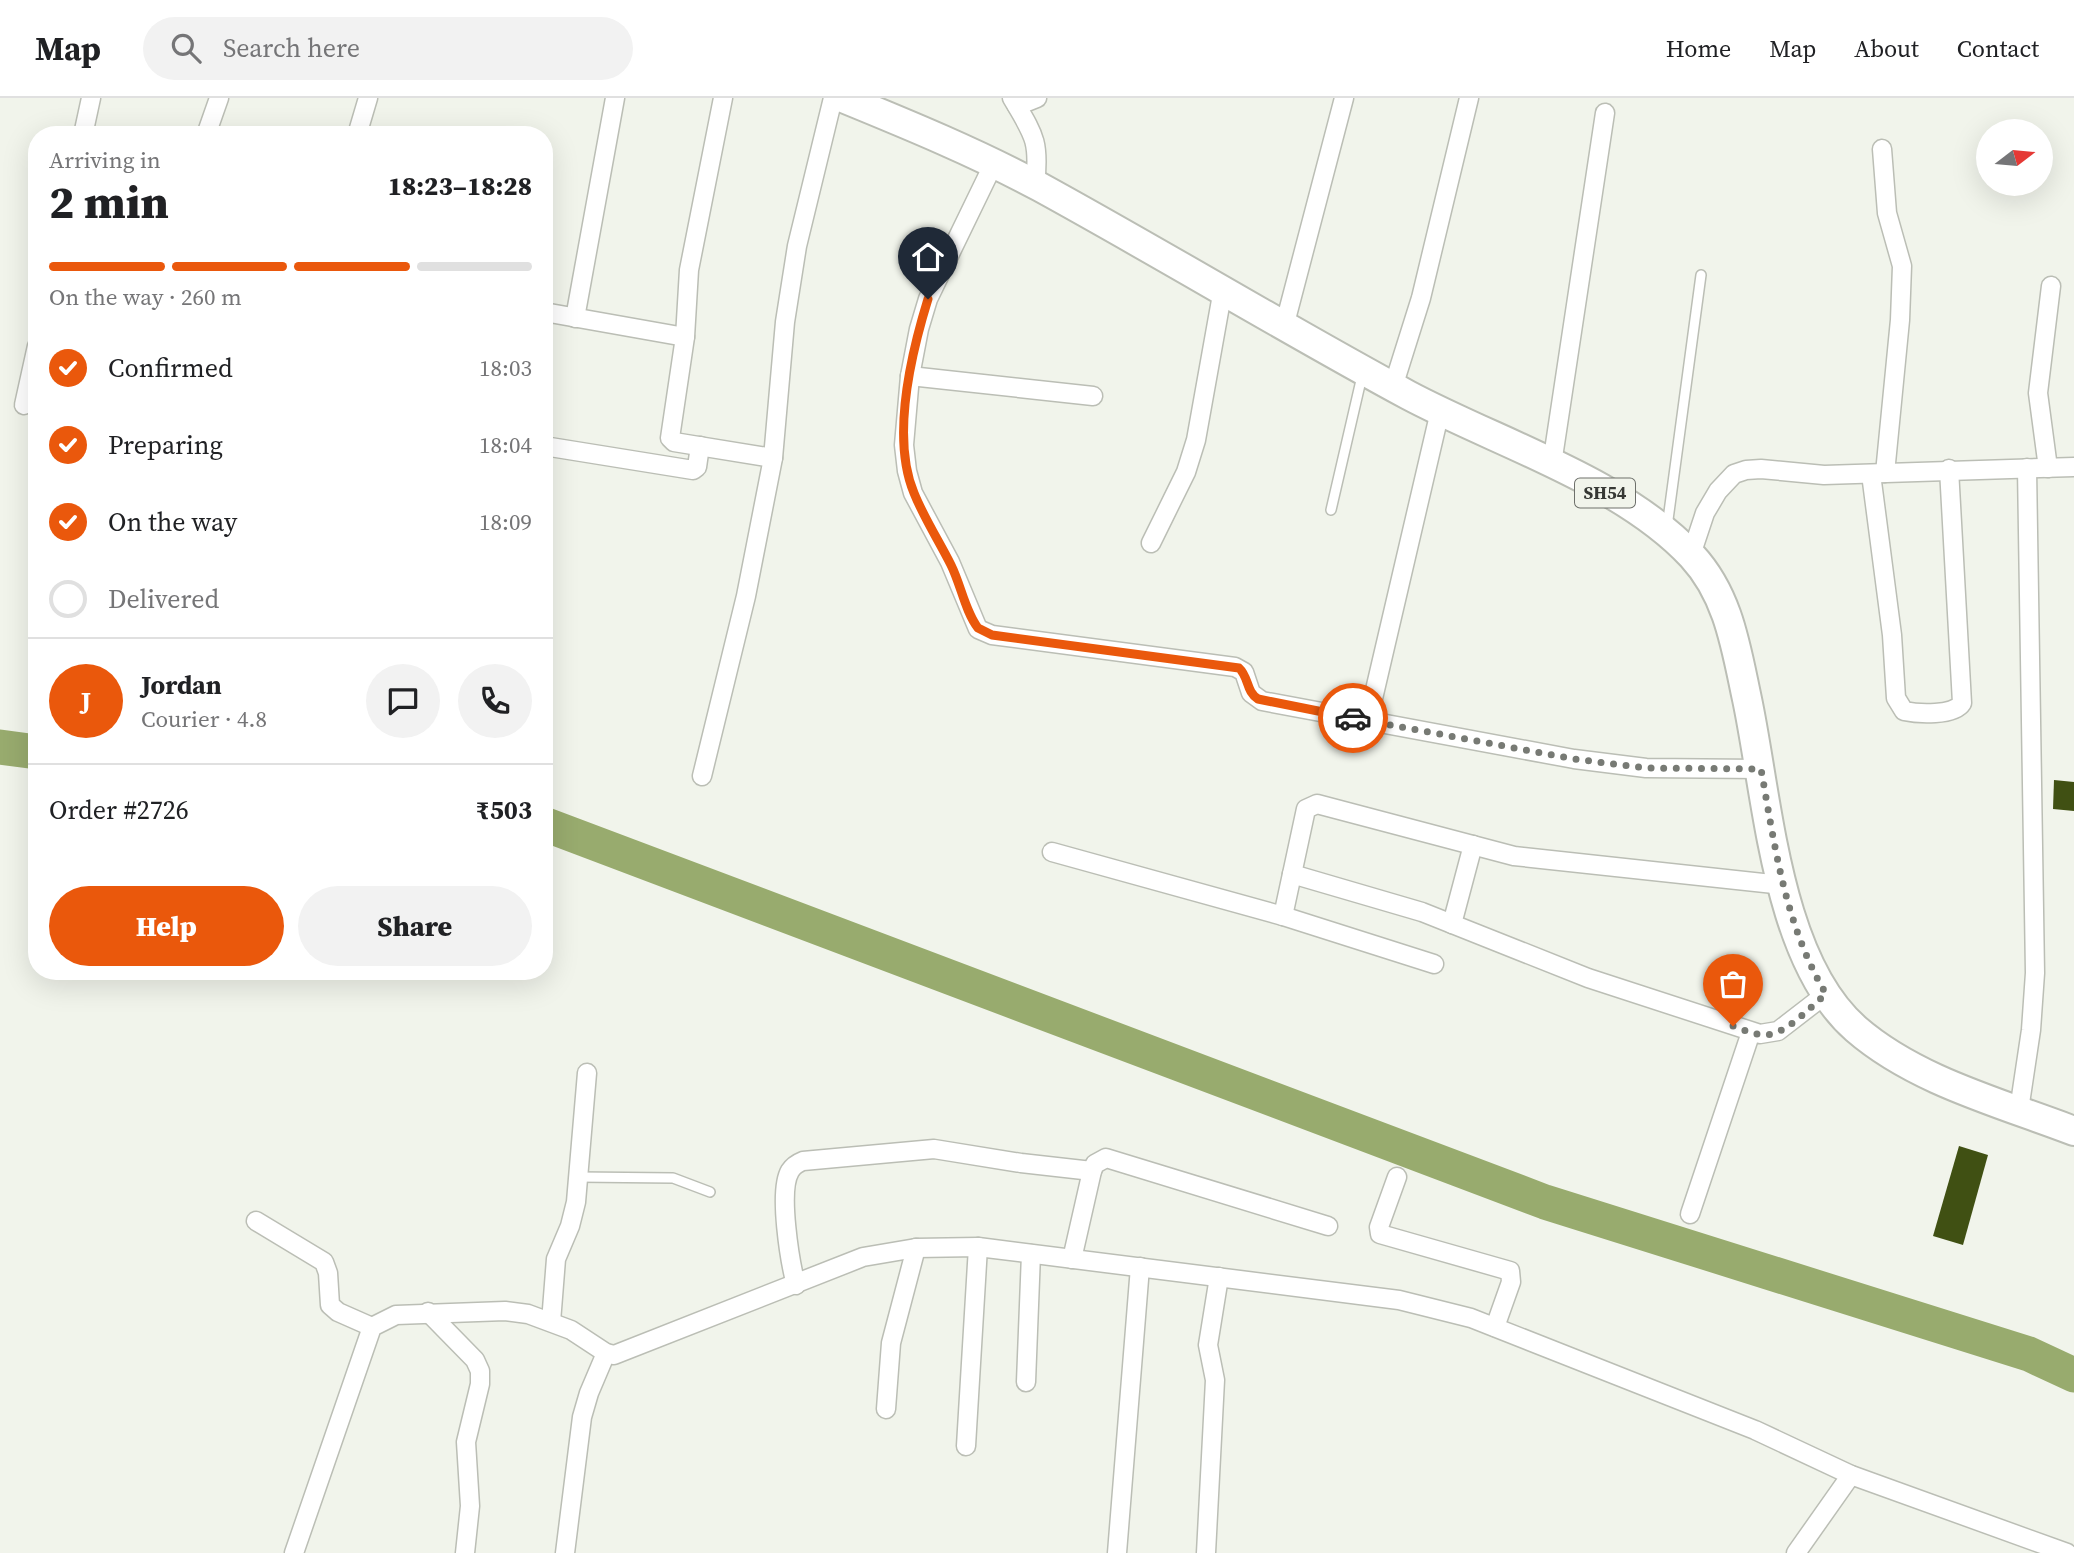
<!DOCTYPE html>
<html lang="en">
<head>
<meta charset="utf-8">
<style>
	:root { --surface:#fff; --page:#f2f2f2; --text:#202124; --muted:#757577; --line:#e0e0e0; --accent:#ea580c }
	body { margin:0; font-family:"Source Serif 4",serif; background:var(--page); color:var(--text); height:100vh; display:flex; flex-direction:column; font-size:26px; white-space:nowrap }
	* { box-sizing:border-box; margin:0 }
	p { font-size:23px; color:var(--muted) }
	.icon { flex:none; width:38px; height:38px; fill:none; stroke:currentColor; stroke-width:2; stroke-linecap:round; stroke-linejoin:round }
	.map { position:relative; flex:1; overflow:hidden }
	.panel { position:absolute; left:28px; top:28px; width:525px; height:854px; display:flex; flex-direction:column; background:var(--surface); border-radius:28px; box-shadow:0 7px 28px #0002 }
	.panel>* { flex:none }
	.needle { width:46px; rotate:74deg }
	.controls { position:absolute; left:1976px; top:21px; display:grid; gap:14px }
	.controls a { display:grid; place-items:center; width:77px; height:77px; border-radius:50%; background:var(--surface); box-shadow:0 7px 28px #0002; font-size:35px }
	.pin { position:absolute; display:grid; place-items:center; width:60px; height:60px; color:#fff; margin:-72px -30px; border-radius:50% 50% 50% 0; rotate:-45deg; box-shadow:0 0 7px #0007 }
	.pin .icon { rotate:45deg }
	.courier { position:absolute; display:grid; place-items:center; width:70px; height:70px; margin:-35px; border:5px solid #ea580c; border-radius:50%; background:#fff; color:#222; box-shadow:0 2px 9px #0007 }
	.head em { font-style:normal; font-weight:800 }
	.head div { display:flex; flex-direction:column-reverse }
	.head { display:flex; align-items:center; justify-content:space-between; height:119px; padding:0 21px }
	h1 { font-size:46px; font-weight:800; line-height:52px }
	.bar { display:grid; grid-template-columns:repeat(4,1fr); gap:10px 7px; align-content:center; height:84px; padding:0 21px }
	.bar i { height:9px; border-radius:5px; background:var(--line) }
	.bar .on { background:var(--accent) }
	.bar p { grid-column:span 4 }
	.line { display:flex; align-items:center; gap:18px; padding:0 21px; border-top:2px solid var(--line) }
	.line div { flex:1 }
	.round { display:grid; place-items:center; flex:none; width:74px; height:74px; border-radius:37px; background:var(--page) }
	ol { padding:0 21px; list-style:none }
	li { display:flex; align-items:center; gap:21px; height:77px }
	li p { margin-inline-start:auto }
	li .icon { padding:7px; border-radius:50%; background:var(--accent); color:#fff; stroke-width:4 }
	li:last-child { color:var(--muted) }
	li i { width:38px; height:38px; border:4px solid var(--line); border-radius:50% }
	.button { display:flex; gap:14px; margin-top:auto; padding:14px 21px }
	.button a { flex:1; height:80px; border-radius:42px; background:var(--accent); color:#fff; font-size:28px; font-weight:800; line-height:80px; text-align:center }
	.button a+a { background:var(--page); color:var(--text) }
	header { display:flex; align-items:center; gap:42px; box-sizing:border-box; height:98px; padding:0 35px; background:var(--surface); border-bottom:2px solid var(--line) }
	header strong { font-size:33px }
	nav { display:flex; gap:38px; margin-inline-start:auto; font-size:24px }
	.search { width:490px; height:63px; background:var(--page); display:flex; align-items:center; gap:18px; box-sizing:border-box; padding:0 24px; border-radius:38px; color:var(--muted); font-size:26px }
	.map>svg:first-child { display:block }
	.lines { fill:none; stroke-linecap:round; stroke-linejoin:round }
	.river { stroke:#98ab6e; stroke-width:35 }
	.building { fill:#405013 }
	.lane-casing { stroke:#bbbeb5; stroke-width:12 }
	.street-casing { stroke:#bbbeb5; stroke-width:21 }
	.primary-casing { stroke:#bbbeb5; stroke-width:32 }
	.lane { stroke:#fff; stroke-width:9 }
	.street { stroke:#fff; stroke-width:18 }
	.primary { stroke:#fff; stroke-width:28 }
	.done { stroke:#777a74; stroke-width:7; stroke-dasharray:0 12.6 }
	.route { stroke:#ea580c; stroke-width:9 }
	.labels { text-anchor:middle; stroke-width:7; stroke-linejoin:round; paint-order:stroke }
	.shield { fill:#f1f4eb; stroke:#6e706b; stroke-width:2 }
	.shield-label { font-size:18px; font-weight:bold; fill:#363834 }
</style>
</head>
<body>
<header>
<strong>Map</strong>
<div class="search"><svg class="icon" aria-label="search" viewBox="0 0 24 24"><circle cx="10" cy="10" r="6"/><path d="M15 15l6 6"/></svg>Search here</div>
<nav><a>Home</a><a>Map</a><a>About</a><a>Contact</a></nav>
</header>
<div class="map">
<svg width="2074" height="1455" viewBox="0 0 2074 1455">
	<rect width="100%" height="100%" fill="#f1f4eb"/>
	<g class="lines">
		<g class="river">
			<polyline points="0,649 37,654"/>
			<polyline points="544,726 1545,1104 2029,1256 2074,1277"/>
		</g>
	</g>
	<g class="building">
		<polygon points="2054,682 2074,684 2074,713 2053,711"/>
		<polygon points="1959,1048 1988,1057 1963,1147 1933,1138"/>
	</g>
	<g class="lines">
		<g class="lane-casing">
			<g id="lane">
				<polyline points="1331,412 1362,278"/>
				<polyline points="1667,429 1701,177"/>
				<polyline points="578,1079 673,1080 710,1094"/>
			</g>
		</g>
		<g class="street-casing">
			<g id="street">
				<polyline points="723,0 689,172 685,239 670,340 674,344 773,360"/>
				<path d="M 1012,0 C 1034,37 1040,43 1035,87"/>
				<polyline points="1017,8 1037,0"/>
				<polyline points="83,37 91,0"/>
				<polyline points="206,37 219,0"/>
				<polyline points="357,37 368,0"/>
				<polyline points="1882,51 1887,115 1902,168 1900,222 1885,375"/>
				<polyline points="993,67 928,201 919,231 910,278 904,347 907,373 913,395 950,464 978,531 992,537 1235,569 1244,574 1251,595 1262,603 1574,661 1646,670 1761,671"/>
				<polyline points="544,214 685,239"/>
				<polyline points="575,220 615,0"/>
				<polyline points="1284,229 1344,0"/>
				<polyline points="910,278 1093,298"/>
				<polyline points="1393,289 1421,200 1469,0"/>
				<polyline points="24,307 37,248"/>
				<polyline points="544,348 693,372 697,369 700,348"/>
				<polyline points="1552,366 1605,15"/>
				<polyline points="2048,370 2038,295 2051,188"/>
				<path d="M 1871,376 L 1892,537 L 1896,600 L 1904,613 C 1918,616 1954,618 1962,605 L 1949,371"/>
				<polyline points="1151,445 1186,374 1196,342 1223,191"/>
				<polyline points="1691,457 1705,415 1718,393 1734,376 1746,372 1761,371 1824,377 2074,369"/>
				<polyline points="1368,622 1440,313"/>
				<polyline points="702,678 746,498 773,360 785,224 797,148 833,0"/>
				<polyline points="1052,754 1283,818 1434,866"/>
				<polyline points="1292,776 1422,814 1588,880 1760,936 1778,933 1826,896"/>
				<polyline points="1283,818 1306,711 1317,706 1514,758 1782,787"/>
				<polyline points="1452,826 1473,747"/>
				<polyline points="2019,1012 2031,932 2035,875 2027,370"/>
				<polyline points="1397,1079 1379,1129 1380,1136 1510,1173 1511,1184 1495,1229"/>
				<polyline points="1690,1116 1751,934"/>
				<polyline points="256,1123 324,1164 328,1175 330,1207 338,1214 372,1229"/>
				<polyline points="1072,1161 1092,1073 1095,1066 1106,1060 1328,1128"/>
				<path d="M 796,1187 C 790,1164 778,1093 790,1073 C 793,1068 798,1065 803,1063 L 934,1051 L 1021,1065 L 1092,1073"/>
				<polyline points="428,1214 475,1262 480,1273 480,1286 466,1344 470,1408 465,1455"/>
				<polyline points="551,1224 556,1161 570,1128 576,1104 587,975"/>
				<polyline points="1026,1284 1031,1156"/>
				<polyline points="886,1311 891,1245 916,1150"/>
				<polyline points="966,1348 978,1149"/>
				<polyline points="294,1455 372,1229 396,1217 505,1213 528,1216 571,1232 606,1255 614,1257 863,1159 916,1150 978,1149 1399,1202 1471,1220 1755,1332 1851,1377 2067,1455"/>
				<polyline points="565,1455 582,1319 589,1295 606,1255"/>
				<polyline points="1117,1455 1140,1169"/>
				<polyline points="1206,1455 1215,1282 1208,1247 1219,1179"/>
				<polyline points="1796,1455 1851,1377"/>
			</g>
		</g>
		<g class="primary-casing">
			<path id="primary" d="M 843,0 C 909,27 977,55 1040,89 C 1164,157 1284,230 1408,297 C 1498,345 1622,383 1692,458 C 1729,498 1736,550 1747,601 C 1768,700 1776,861 1856,931 C 1916,983 2001,1005 2074,1033"/>
		</g>
		<use href="#lane" class="lane"/>
		<use href="#street" class="street"/>
		<use href="#primary" class="primary"/>
	</g>
	<g class="lines">
		<path class="done" d="M 1353,620 L 1574,661 L 1646,670 L 1761,671 C 1775,749 1785,827 1826,896 C 1810,909 1788,935 1766,937 C 1755,937 1744,932 1733,928"/>
		<path class="route" d="M 928,201 C 911,256 891,340 914,395 C 924,420 939,443 951,467 C 961,487 965,513 978,530 L 992,537 L 1239,570 C 1249,579 1246,594 1258,601 L 1353,620"/>
	</g>
	<g class="labels">
		<rect class="shield" x="1575" y="380.5" width="60" height="29" rx="5"/>
		<g class="shield-label">
			<text x="1605" y="401">SH54</text>
		</g>
	</g>
</svg>
<div class="controls">
<a><svg class="needle" viewBox="-14 -14 28 28"><path d="M0-13l5 13h-10z" fill="#e53935"/><path d="M0 13l5-13h-10z" fill="#757577"/></svg></a>
</div>
<div class="pin" style="left:1733px;top:928px;background:#ea580c"><svg class="icon" aria-label="bag" viewBox="0 0 24 24"><path d="M5 8h14l-1 12H6zM9 8a3 3 0 0 1 6 0"/></svg></div>
<div class="pin" style="left:928px;top:201px;background:#1f2937"><svg class="icon" aria-label="home" viewBox="0 0 24 24"><path d="M3 11l9-7 9 7M6 9v11h12V9"/></svg></div>
<div class="courier" style="left:1353px;top:620px"><svg class="icon" aria-label="car" viewBox="0 0 24 24"><path d="M5 17H2v-5l4-1 3-4h7l3 4 3 1v5h-3M9 17h6M6 11h13"/><circle cx="7" cy="17" r="2"/><circle cx="17" cy="17" r="2"/></svg></div>
<section class="panel">
<div class="head"><div><h1>2 min</h1><p>Arriving in</p></div><em>18:23–18:28</em></div>
<div class="bar"><i class="on"></i><i class="on"></i><i class="on"></i><i></i><p>On the way · 260 m</p></div>
<ol>
<li><svg class="icon" aria-label="check" viewBox="0 0 24 24"><path d="M5 12l5 5 9-10"/></svg>Confirmed<p>18:03</p></li>
<li><svg class="icon" aria-label="check" viewBox="0 0 24 24"><path d="M5 12l5 5 9-10"/></svg>Preparing<p>18:04</p></li>
<li><svg class="icon" aria-label="check" viewBox="0 0 24 24"><path d="M5 12l5 5 9-10"/></svg>On the way<p>18:09</p></li>
<li><i></i>Delivered</li>
</ol>
<div class="line" style="height:126px"><b class="round" style="background:var(--accent);color:#fff">J</b><div><b>Jordan</b><p>Courier · 4.8</p></div><a class="round"><svg class="icon" aria-label="chat" viewBox="0 0 24 24"><path d="M4 5h16v11H9l-5 4z"/></svg></a><a class="round"><svg class="icon" aria-label="phone" viewBox="0 0 24 24"><path d="M5 4h4l2 5-3 2q2 4 5 5l2-3 5 2v4C11 20 4 13 5 4z"/></svg></a></div>
<div class="line" style="height:91px"><div>Order #2726</div><b>₹503</b></div>
<div class="button"><a>Help</a><a>Share</a></div>
</section>
</div>
</body>
</html>
